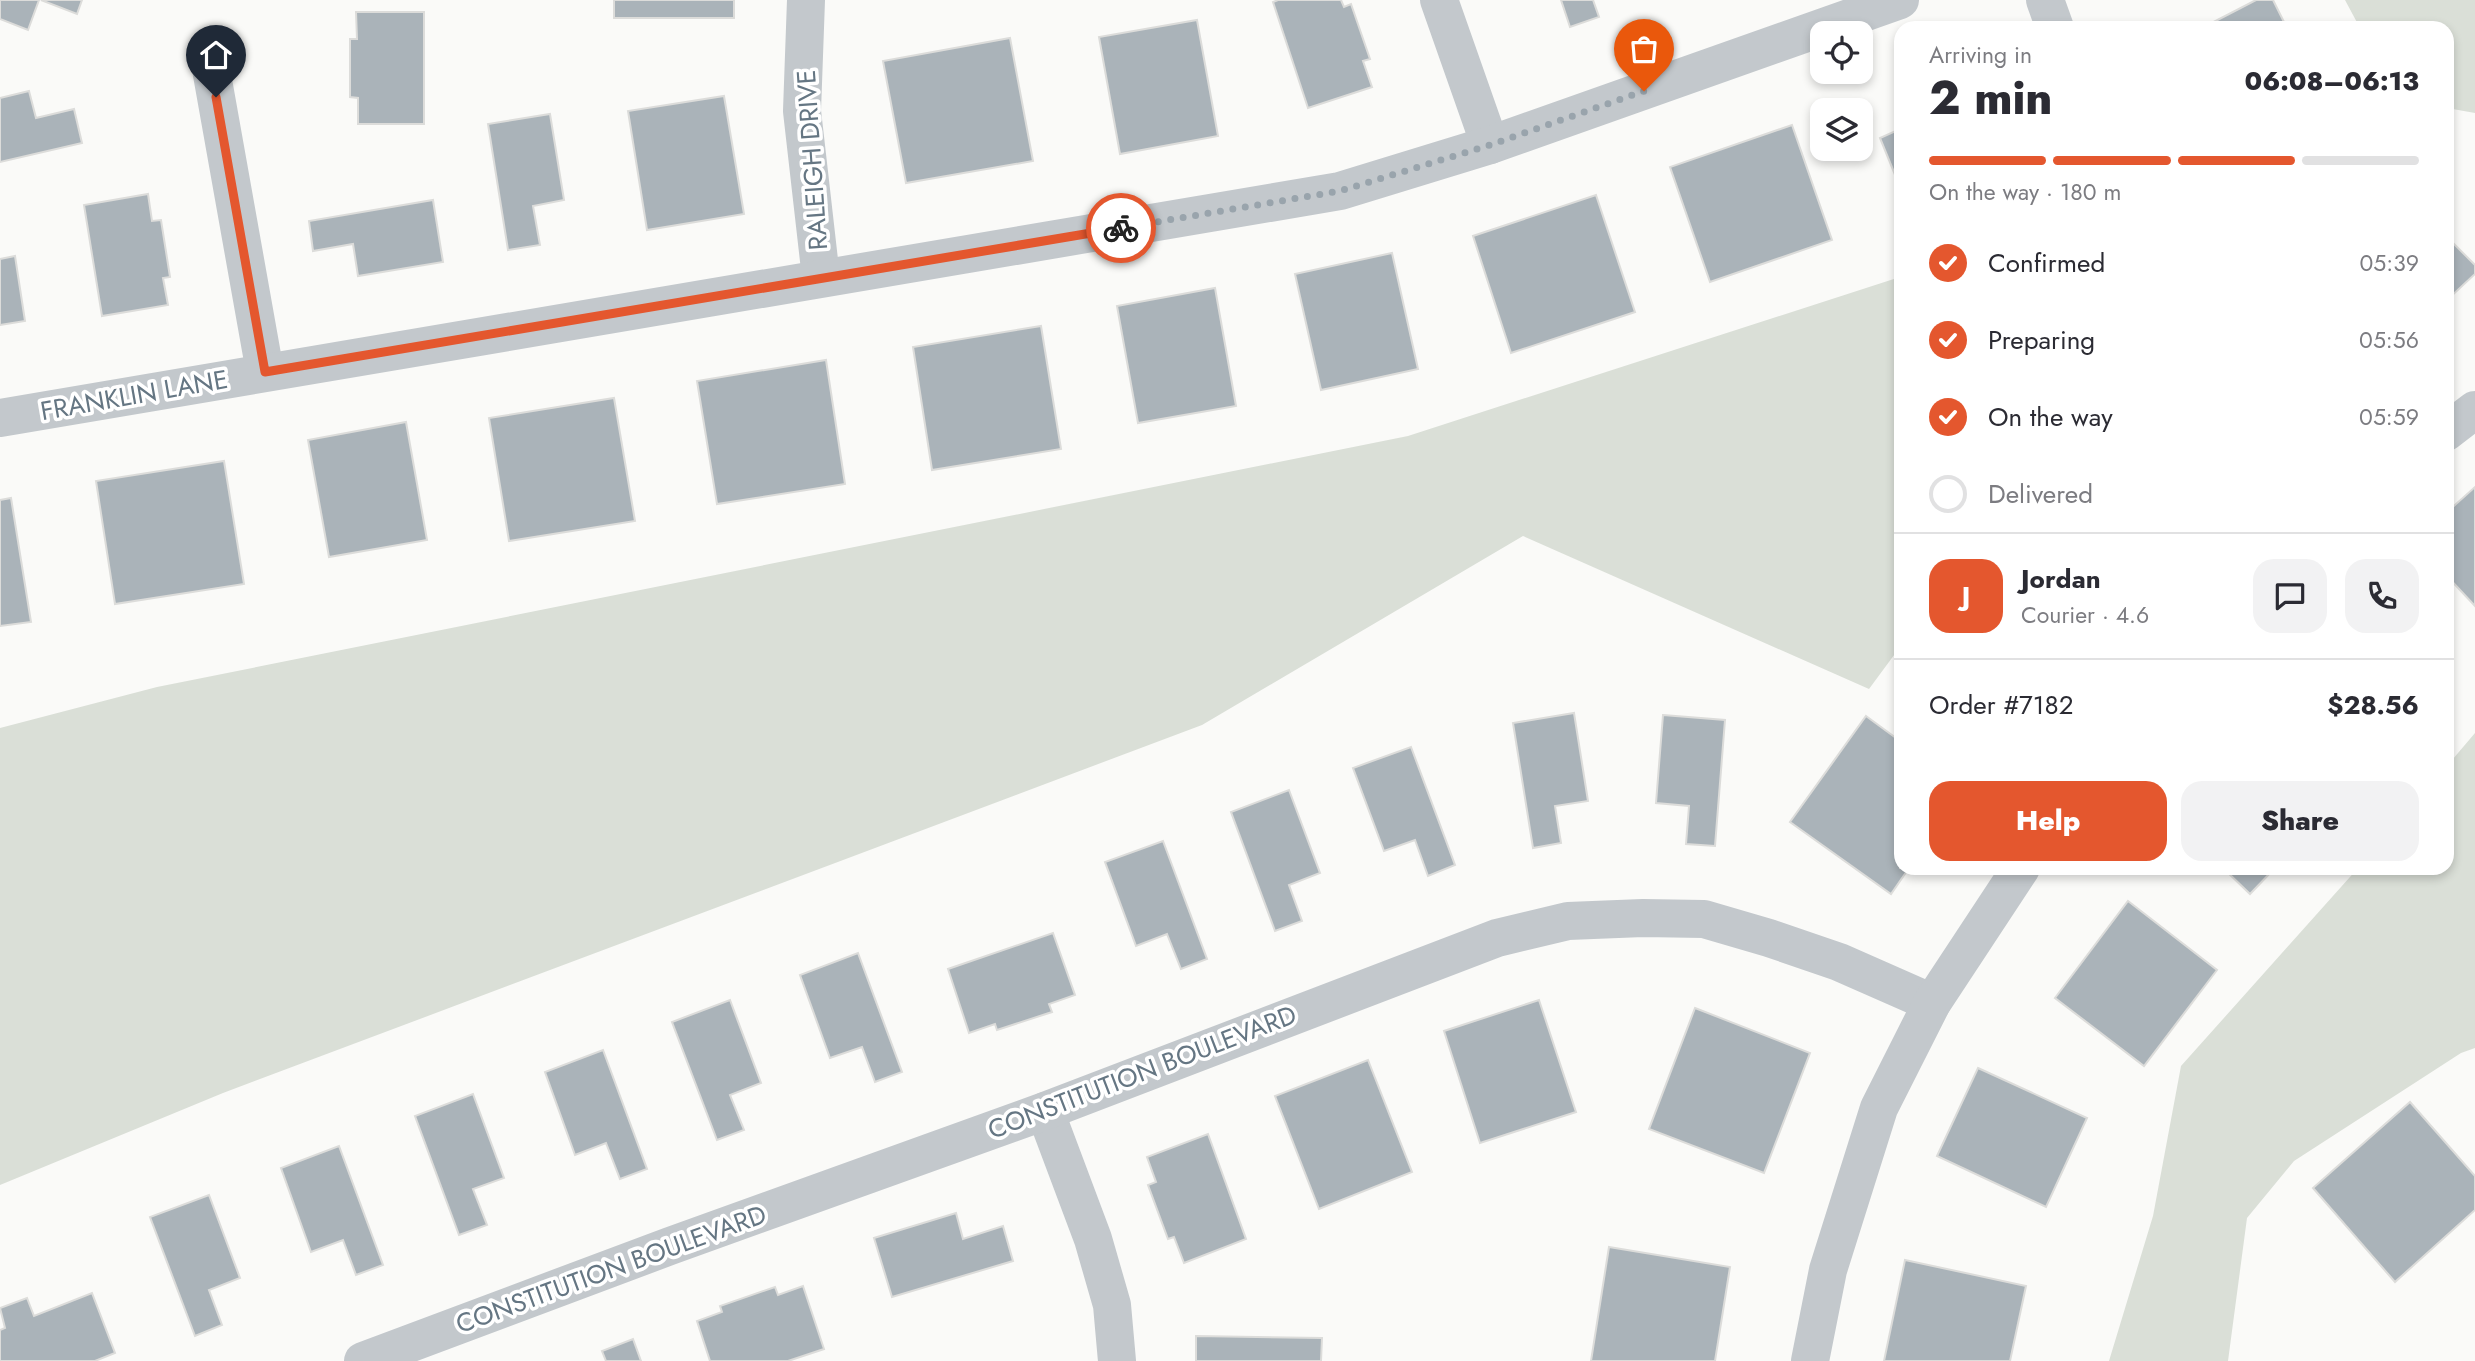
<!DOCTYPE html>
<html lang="en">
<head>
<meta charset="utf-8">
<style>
	:root { --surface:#fff; --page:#f2f2f3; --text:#2b2b33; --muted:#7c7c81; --line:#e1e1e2; --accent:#e4572e }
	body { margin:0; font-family:Jost,sans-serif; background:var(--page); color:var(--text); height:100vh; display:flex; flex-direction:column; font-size:26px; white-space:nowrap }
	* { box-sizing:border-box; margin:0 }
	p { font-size:23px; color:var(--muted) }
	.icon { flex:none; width:38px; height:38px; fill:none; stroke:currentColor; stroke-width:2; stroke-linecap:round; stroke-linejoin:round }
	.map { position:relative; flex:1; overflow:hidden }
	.drawer { position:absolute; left:1894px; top:21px; width:560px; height:854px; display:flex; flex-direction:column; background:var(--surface); border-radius:21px; box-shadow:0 4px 10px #0003 }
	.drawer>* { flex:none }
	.buttons { position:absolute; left:1810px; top:21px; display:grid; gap:14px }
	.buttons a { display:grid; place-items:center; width:63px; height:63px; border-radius:14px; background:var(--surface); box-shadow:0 4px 10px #0003; font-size:35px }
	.pin { position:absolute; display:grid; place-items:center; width:60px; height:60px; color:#fff; margin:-72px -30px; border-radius:50% 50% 50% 0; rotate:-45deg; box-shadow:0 0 7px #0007 }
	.pin .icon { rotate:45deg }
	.courier { position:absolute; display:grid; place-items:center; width:70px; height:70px; margin:-35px; border:5px solid #e4572e; border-radius:50%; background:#fff; color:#222; box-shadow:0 2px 9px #0007 }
	.summary em { font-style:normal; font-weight:800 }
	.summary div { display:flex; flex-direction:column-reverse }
	.summary { display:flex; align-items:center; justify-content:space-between; height:119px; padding:0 35px }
	h1 { font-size:46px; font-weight:800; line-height:52px }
	.bar { display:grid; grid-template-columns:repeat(4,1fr); gap:10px 7px; align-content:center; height:84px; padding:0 35px }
	.bar i { height:9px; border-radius:5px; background:var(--line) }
	.bar .selected { background:var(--accent) }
	.bar p { grid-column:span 4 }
	.line { display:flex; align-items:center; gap:18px; padding:0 35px; border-top:2px solid var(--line) }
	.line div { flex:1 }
	.round { display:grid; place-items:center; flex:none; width:74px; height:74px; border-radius:21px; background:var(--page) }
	ol { padding:0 35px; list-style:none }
	li { display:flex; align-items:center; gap:21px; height:77px }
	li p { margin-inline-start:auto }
	li .icon { padding:7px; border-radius:50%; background:var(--accent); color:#fff; stroke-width:4 }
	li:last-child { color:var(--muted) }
	li i { width:38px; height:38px; border:4px solid var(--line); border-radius:50% }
	.cta { display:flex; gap:14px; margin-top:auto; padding:14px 35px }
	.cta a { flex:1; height:80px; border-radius:21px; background:var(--accent); color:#fff; font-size:28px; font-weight:800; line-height:80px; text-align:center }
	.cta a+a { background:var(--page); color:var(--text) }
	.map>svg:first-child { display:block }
	.green { fill:#dadfd7 }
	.building { fill:#aab3b9; stroke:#dcdcda; stroke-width:2 }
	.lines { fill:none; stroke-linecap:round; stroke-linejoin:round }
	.minor { stroke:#c3c8cc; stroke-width:38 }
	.done { stroke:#99a4ac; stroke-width:7; stroke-dasharray:0 12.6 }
	.route { stroke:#e4572e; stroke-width:9 }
	.labels { text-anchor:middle; stroke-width:7; stroke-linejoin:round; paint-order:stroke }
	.street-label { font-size:26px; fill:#657683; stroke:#fff }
</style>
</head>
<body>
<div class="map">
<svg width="2475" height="1361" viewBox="0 0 2475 1361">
	<rect width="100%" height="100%" fill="#fafaf8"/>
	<g class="green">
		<polygon points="2345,0 2475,0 2475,113 2447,108 2446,28 2360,28"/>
		<polygon points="1900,277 1900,647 1869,689 1523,536 1202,725 223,1093 0,1185 0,728 157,687 1408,436"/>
		<polygon points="2475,733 2475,1048 2461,1053 2294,1161 2247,1218 2228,1361 2109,1361 2153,1216 2181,1066 2358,868 2446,868 2447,766"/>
	</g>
	<g class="building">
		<polygon points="0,0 39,0 28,30 0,19"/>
		<polygon points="41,0 82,0 77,14"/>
		<rect x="614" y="0" width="120" height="18"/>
		<polygon points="1278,0 1341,0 1344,7 1351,4 1370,59 1363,61 1372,87 1308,108 1273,2"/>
		<polygon points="1561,0 1593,0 1599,17 1570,27"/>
		<polygon points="2256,0 2273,0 2287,28 2202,28"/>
		<polygon points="356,12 424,12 424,124 358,124 358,98 350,97 350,39 357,39"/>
		<polygon points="1197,20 1218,136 1120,154 1099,37"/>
		<polygon points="1010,38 1033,161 906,183 883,61"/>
		<polygon points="29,91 36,118 74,109 82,143 0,162 0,98"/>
		<polygon points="724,96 744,214 647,230 628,111"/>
		<polygon points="550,114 564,200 533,206 540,245 508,250 488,124"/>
		<polygon points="1792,125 1832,240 1710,282 1670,167"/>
		<polygon points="1900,129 1900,187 1880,138"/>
		<polygon points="148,194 152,221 161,220 170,277 163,278 168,305 102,316 84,205"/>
		<polygon points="1596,195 1635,312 1511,353 1473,236"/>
		<polygon points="433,200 443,262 358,276 353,244 313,251 309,221"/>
		<polygon points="2446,236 2475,265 2475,274 2446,301"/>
		<polygon points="1392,253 1418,369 1321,390 1295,274"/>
		<polygon points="15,256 25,321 0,325 0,259"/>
		<polygon points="1215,288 1236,406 1138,423 1117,306"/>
		<polygon points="1041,326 1061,449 932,470 913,347"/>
		<polygon points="826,360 845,484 717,504 697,381"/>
		<polygon points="614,398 635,521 509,541 489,418"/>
		<polygon points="406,422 427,540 329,557 308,440"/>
		<polygon points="224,461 244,584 115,604 96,481"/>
		<polygon points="2475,487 2475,606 2446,575 2446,513"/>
		<polygon points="11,498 31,622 0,626 0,500"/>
		<polygon points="1574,713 1588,801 1555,806 1561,843 1533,848 1513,723"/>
		<polygon points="1663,715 1725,720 1715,846 1686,844 1689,806 1656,803"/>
		<polygon points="1866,716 1900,741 1900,868 1909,868 1891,894 1790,822"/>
		<polygon points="1411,747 1455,865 1428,876 1415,840 1384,851 1353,768"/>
		<polygon points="1289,790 1320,873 1289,885 1302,921 1275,931 1231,812"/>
		<polygon points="1163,841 1207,959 1181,969 1167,934 1136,946 1105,862"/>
		<polygon points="2223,868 2275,868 2250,894"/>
		<polygon points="2128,901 2217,970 2144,1066 2055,998"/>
		<polygon points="1053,933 1075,995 1049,1004 1052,1012 997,1030 995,1024 969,1033 948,969"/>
		<polygon points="858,953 902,1072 875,1082 862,1047 830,1058 800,975"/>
		<polygon points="730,1000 761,1083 730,1095 744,1130 717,1140 672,1022"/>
		<polygon points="1539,1000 1576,1112 1480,1143 1444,1031"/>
		<polygon points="1695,1008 1810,1053 1764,1173 1649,1129"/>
		<polygon points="603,1050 647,1169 620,1179 606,1143 575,1155 545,1072"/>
		<polygon points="1368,1060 1412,1172 1319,1209 1275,1096"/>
		<polygon points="1978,1068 2087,1118 2046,1207 1937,1156"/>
		<polygon points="473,1094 504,1178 473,1189 487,1225 459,1235 415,1116"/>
		<polygon points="2410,1102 2475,1176 2475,1210 2395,1282 2313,1188"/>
		<polygon points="1208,1134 1246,1239 1184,1263 1174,1237 1168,1239 1148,1185 1156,1182 1147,1157"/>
		<polygon points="339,1146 383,1265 356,1275 343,1240 311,1252 281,1168"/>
		<polygon points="209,1195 240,1278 209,1290 222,1325 195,1336 150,1217"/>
		<polygon points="956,1213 963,1239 1003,1226 1013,1261 892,1297 874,1238"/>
		<polygon points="1609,1247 1730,1267 1715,1361 1591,1361"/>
		<polygon points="1905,1260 2026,1286 2010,1361 1884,1361"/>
		<polygon points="803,1286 824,1349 788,1361 710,1361 697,1321 722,1312 720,1306 775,1287 778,1295"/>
		<polygon points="92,1293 115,1353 95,1361 0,1361 0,1330 5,1328 0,1308 27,1298 34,1316"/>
		<polygon points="1196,1336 1322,1338 1321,1361 1196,1361"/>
		<polygon points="633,1339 641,1361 606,1361 602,1351"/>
	</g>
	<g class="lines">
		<g class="minor">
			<polyline points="806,0 802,111 821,278"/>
			<polyline points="1439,0 1490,145"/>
			<polyline points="2045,0 2055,28"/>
			<polyline points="211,69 265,372"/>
			<polyline points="0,418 1340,191 1490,145 1900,0"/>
			<polyline points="2446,432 2475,410"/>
			<polyline points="1045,1111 1093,1239 1112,1305 1117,1361"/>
			<polyline points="363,1361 670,1246 1045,1111 1497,938 1568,921 1643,918 1704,919 1769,938 1839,962 1932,1003"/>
			<polyline points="1810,1361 1828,1270 1879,1108 1932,1003 2021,868"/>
		</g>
	</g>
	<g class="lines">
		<polyline class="done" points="1121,228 1340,191 1490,145 1644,91"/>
		<polyline class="route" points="216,97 265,372 1121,228"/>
	</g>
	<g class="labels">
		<g class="street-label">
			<text transform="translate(812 160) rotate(-94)" y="9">RALEIGH DRIVE</text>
			<text transform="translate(134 395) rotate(-10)" y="9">FRANKLIN LANE</text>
			<text transform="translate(1142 1072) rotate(-21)" y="9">CONSTITUTION BOULEVARD</text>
			<text transform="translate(611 1269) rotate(-20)" y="9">CONSTITUTION BOULEVARD</text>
		</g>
	</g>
</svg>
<div class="buttons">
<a><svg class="icon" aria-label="locate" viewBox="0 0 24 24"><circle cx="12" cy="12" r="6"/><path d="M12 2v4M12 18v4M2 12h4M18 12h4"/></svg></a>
<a><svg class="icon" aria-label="layers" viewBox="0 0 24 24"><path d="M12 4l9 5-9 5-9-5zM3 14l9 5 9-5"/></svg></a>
</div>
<div class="pin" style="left:1644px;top:91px;background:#ea580c"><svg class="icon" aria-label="bag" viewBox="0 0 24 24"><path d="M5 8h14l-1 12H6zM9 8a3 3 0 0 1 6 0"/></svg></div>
<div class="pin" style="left:216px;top:97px;background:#1f2937"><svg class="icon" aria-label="home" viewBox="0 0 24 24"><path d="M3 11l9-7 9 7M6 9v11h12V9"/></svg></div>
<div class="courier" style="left:1121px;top:228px"><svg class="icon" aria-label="bike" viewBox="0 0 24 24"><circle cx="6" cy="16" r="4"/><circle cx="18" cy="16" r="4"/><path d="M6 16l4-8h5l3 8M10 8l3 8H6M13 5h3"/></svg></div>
<section class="drawer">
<div class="summary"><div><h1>2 min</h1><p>Arriving in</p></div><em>06:08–06:13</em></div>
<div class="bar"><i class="selected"></i><i class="selected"></i><i class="selected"></i><i></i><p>On the way · 180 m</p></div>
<ol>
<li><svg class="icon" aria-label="check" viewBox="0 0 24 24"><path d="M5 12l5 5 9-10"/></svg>Confirmed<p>05:39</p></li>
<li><svg class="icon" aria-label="check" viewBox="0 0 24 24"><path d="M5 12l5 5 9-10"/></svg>Preparing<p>05:56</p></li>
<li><svg class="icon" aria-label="check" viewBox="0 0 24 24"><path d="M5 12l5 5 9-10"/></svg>On the way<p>05:59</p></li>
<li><i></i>Delivered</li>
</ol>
<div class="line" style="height:126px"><b class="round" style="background:var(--accent);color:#fff">J</b><div><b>Jordan</b><p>Courier · 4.6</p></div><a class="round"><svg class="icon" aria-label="chat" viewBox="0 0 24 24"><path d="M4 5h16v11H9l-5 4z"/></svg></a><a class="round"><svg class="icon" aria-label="phone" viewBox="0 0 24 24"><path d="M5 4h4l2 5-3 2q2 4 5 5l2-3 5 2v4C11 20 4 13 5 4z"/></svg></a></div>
<div class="line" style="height:91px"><div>Order #7182</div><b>$28.56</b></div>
<div class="cta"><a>Help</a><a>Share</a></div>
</section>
</div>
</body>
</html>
